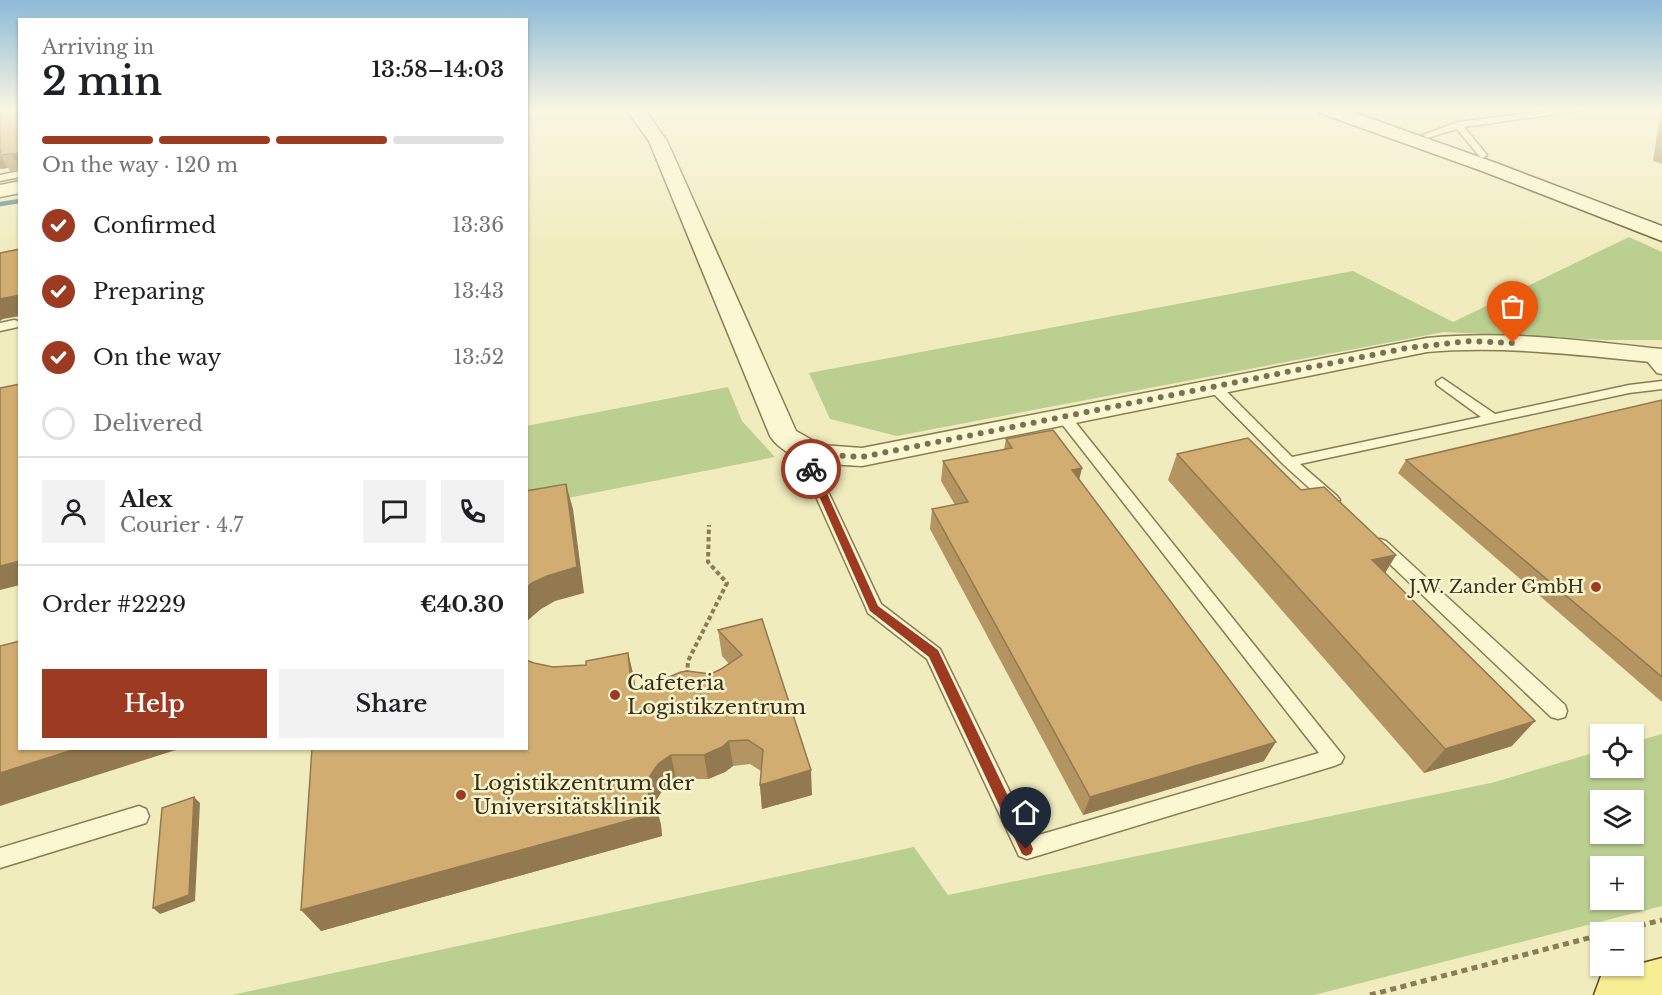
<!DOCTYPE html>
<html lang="en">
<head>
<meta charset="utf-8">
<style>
	:root { --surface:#fff; --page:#f2f2f2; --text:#202124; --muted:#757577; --line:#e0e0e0; --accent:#9d3a22 }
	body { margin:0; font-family:"Libre Baskerville",serif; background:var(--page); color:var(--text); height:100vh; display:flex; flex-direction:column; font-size:22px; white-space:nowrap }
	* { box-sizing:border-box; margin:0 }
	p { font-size:20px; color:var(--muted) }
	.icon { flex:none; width:33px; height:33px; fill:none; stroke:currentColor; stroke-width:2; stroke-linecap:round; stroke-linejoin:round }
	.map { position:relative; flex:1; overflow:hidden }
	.sheet { position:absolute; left:18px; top:18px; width:510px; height:732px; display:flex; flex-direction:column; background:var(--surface); border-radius:0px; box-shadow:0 2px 4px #0004 }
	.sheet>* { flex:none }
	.tools { position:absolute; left:1590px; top:724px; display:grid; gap:12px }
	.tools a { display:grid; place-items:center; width:54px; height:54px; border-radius:0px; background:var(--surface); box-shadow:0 2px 4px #0004; font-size:30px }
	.pin { position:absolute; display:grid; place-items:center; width:51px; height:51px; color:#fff; margin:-62px -26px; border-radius:50% 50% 50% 0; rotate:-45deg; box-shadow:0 0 6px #0007 }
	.pin .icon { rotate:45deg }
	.courier { position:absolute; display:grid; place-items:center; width:60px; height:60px; margin:-30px; border:4px solid #9d3a22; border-radius:50%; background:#fff; color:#222; box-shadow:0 2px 8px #0007 }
	.overview em { font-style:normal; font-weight:600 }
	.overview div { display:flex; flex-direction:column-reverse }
	.overview { display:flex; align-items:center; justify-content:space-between; height:102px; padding:0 24px }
	h1 { font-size:39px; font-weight:600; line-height:45px }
	.bar { display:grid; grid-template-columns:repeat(4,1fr); gap:9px 6px; align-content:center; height:72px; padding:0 24px }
	.bar i { height:8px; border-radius:4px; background:var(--line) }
	.bar .on { background:var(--accent) }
	.bar p { grid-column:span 4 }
	.line { display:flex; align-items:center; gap:15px; padding:0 24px; border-top:2px solid var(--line) }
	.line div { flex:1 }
	.round { display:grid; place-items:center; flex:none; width:63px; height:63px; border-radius:0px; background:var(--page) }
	ol { padding:0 24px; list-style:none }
	li { display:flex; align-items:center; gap:18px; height:66px }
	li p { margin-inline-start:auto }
	li .icon { padding:6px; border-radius:50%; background:var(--accent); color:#fff; stroke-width:4 }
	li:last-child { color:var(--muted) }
	li i { width:33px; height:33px; border:3px solid var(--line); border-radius:50% }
	.primary-button { display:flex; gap:12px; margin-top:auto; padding:12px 24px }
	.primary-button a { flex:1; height:69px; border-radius:0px; background:var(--accent); color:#fff; font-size:24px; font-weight:600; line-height:69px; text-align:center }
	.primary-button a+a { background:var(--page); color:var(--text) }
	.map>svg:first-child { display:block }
	.green { fill:#bbcf91; fill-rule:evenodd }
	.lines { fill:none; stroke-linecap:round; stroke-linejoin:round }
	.stream { stroke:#68908e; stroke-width:4.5 }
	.service-casing { stroke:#8a7c55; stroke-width:3 }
	.minor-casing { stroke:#8a7c55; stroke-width:3 }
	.secondary-casing { stroke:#6b5d39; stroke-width:3 }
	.primary-casing { stroke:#57482a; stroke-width:3 }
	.path-far1 { stroke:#8a7c55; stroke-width:4; stroke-dasharray:4.5 3; stroke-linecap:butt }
	.path { stroke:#8a7c55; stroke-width:5; stroke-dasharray:6 4.5; stroke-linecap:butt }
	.service { fill:#fbf7d1; fill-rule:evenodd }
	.minor { fill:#fbf7d1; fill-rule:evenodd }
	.secondary { fill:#fbf7d1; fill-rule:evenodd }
	.primary { fill:#f7ed92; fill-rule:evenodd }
	.wall { fill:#b49561 }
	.shaded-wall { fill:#92794f }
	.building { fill:#d1ad71; stroke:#92794f; stroke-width:1.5 }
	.route { fill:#9d3a22 }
	.done { stroke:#797154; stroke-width:6; stroke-dasharray:0 10.8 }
	.poi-dot { fill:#9d3a22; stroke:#f8f4ce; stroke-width:2 }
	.labels { text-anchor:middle; stroke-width:5; stroke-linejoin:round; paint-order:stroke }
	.poi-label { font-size:18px; fill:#382f1b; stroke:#f8f4ce; text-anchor:end }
	.near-poi-label { font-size:21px; fill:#382f1b; stroke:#f8f4ce; text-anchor:start }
</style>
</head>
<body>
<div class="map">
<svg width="1662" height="995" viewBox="0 0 1662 995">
	<rect width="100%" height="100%" fill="#f1ecbe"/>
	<g class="green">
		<polygon points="1629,237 1662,252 1662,340 1607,340 1444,332 897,436 830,419 809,373 1353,271 1453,322"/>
		<polygon points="728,387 742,421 775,457 527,506 526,426"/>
		<path d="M 1662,734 L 1662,906 L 1314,995 L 232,995 L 914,847 L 948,895 L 1491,783 L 1600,751 L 1600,768 L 1634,768 L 1634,742 ZM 1600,801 L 1634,801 L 1634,834 L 1600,834 ZM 1600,867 L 1634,867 L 1634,900 L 1600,900 Z"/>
	</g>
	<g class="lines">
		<polyline class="stream" points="0,204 20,201"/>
		<g class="service-casing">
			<g id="service">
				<polygon points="1563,109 1590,109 1464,127 1487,155 1483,158 1480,157 1457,129 1427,138 1423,135 1458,122"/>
				<polygon points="20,171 20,177 0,181 0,175"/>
				<polygon points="14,320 18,321 18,327 0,331 0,323"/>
				<polygon points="1649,352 1653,353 1662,362 1662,374 1657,373 1643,356"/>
				<polygon points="1442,378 1495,414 1629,385 1662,381 1662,389 1629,393 1300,464 1337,496 1340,500 1332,505 1327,504 1284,465 1206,386 1213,382 1218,383 1292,457 1481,417 1437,385 1436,382"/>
				<polygon points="1063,412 1068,413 1344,757 1341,763 1334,766 1027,859 1019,856 927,659 868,613 866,608 804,470 810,451 820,451 822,454 818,470 881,604 940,649 1032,837 1319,753 1058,419 1056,416 1058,413"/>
				<polygon points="1380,539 1386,541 1565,705 1567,711 1565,717 1558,719 1551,717 1374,549 1372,545 1374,541"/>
				<polygon points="139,806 146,809 149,816 146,823 0,868 0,848"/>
			</g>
		</g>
		<g class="minor-casing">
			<g id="minor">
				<path d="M 626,109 L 644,109 L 667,141 L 796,431 L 821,445 L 862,448 L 1427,338 C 1506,330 1584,341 1662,349 L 1662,363 C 1584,356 1506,345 1427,352 L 862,466 C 832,464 789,465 770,436 L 649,141 Z"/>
				<polygon points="20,181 20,193 0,197 0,185"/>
			</g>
		</g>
		<g class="secondary-casing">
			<polygon id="secondary" points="1317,109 1344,109 1496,163 1662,226 1662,241 1482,171 1320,113"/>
		</g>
		<g class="primary-casing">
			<polygon id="primary" points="1662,958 1662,995 1594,995 1601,976 1620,969"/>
		</g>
		<polyline class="path-far1" points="687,675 688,661 727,583 708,562 709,525"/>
		<g class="path">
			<polyline points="1609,933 1662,920"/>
			<polyline points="1370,995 1600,935"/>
		</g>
		<use href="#service" class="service"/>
		<use href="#minor" class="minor"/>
		<use href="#secondary" class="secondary"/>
		<use href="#primary" class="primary"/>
	</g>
	<g class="wall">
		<polygon points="0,109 20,109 20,171 10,171 8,168 0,169"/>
		<polygon points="1661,109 1662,109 1662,164 1653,161"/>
		<polygon points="1662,400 1662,702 1398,473 1406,460"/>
		<polygon points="1006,439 1082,468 1079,479 1264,761 1083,815 930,529 932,509 955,505 941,481 943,461 1004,449"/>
		<polygon points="1177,454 1301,490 1396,555 1385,573 1512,746 1424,773 1168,480"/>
		<polygon points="762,619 812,795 762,809 760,785 761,771 750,764 733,766 725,772 708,779 676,779 664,788 655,802 661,825 662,836 321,931 534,663 553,667 586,665 628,653 634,678 636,690 711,674 721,669 729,664 722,656 718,630"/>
	</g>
	<g class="shaded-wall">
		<polygon points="1,151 0,155 8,168 0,169 0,152"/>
		<polygon points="20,153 20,166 12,155"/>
		<polygon points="20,295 20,316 3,319 0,321 0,299"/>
		<polygon points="1082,468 1077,488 1072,470"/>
		<polygon points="566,484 573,509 584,593 555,601 541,609 527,621 526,588"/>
		<polygon points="1396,555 1380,581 1372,560"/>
		<polygon points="20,561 20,585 0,590 0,566"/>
		<polygon points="628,653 634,678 639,717 632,692"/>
		<polygon points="1535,721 1512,746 1424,773 1445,749"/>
		<polygon points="729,741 733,766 725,772 708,779 704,755"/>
		<polygon points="1276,742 1264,761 1083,815 1090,797"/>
		<polygon points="79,748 182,748 0,806 0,773"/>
		<polygon points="671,755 676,779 664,788 655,802 661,825 662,836 321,931 301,910 647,781 658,764"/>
		<polygon points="811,770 812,795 762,809 760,785"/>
		<polygon points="194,797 200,803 195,901 160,914 153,908"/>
	</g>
	<g class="building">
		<polygon points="0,109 20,109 20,153 0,155 1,151 0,152"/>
		<polygon points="20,249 20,295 0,299 0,253"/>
		<polygon points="20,384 20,561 0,566 0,388"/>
		<polygon points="1662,400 1662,677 1406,460"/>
		<polygon points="1053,430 1082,468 1072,470 1276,742 1090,797 932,509 968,502 943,461 1012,448 1006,439"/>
		<polygon points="1248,438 1301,490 1324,487 1396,555 1372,560 1535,721 1445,749 1177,454"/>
		<polygon points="566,484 577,567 547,576 532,583 526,588 526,491"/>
		<polygon points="762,619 811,770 760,785 763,750 748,740 729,741 722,747 704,755 671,755 658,764 647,781 649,795 654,801 656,813 301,910 312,748 526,748 526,660 534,663 553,667 586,665 586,661 628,653 632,692 681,672 687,671 711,674 721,669 742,655 718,630"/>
		<polygon points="20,641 20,748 79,748 0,773 0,646"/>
		<polygon points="194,797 189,895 153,908 162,808"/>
	</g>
	<linearGradient id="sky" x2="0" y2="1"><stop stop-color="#8cbad8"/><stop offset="0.44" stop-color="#f9f6e2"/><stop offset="1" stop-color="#f9f6e2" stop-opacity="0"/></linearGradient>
	<rect width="1662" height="249" fill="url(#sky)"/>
	<polygon class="route" points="811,466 816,469 878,606 938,650 1031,844 1033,849 1031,854 1026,856 1022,854 929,657 870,611 807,469"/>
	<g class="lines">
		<polyline class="done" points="811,469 815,454 862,457 1407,348 1470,341 1513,343"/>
	</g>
	<g class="poi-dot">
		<circle cx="1596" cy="587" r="6"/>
		<circle cx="615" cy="695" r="6"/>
		<circle cx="461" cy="795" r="6"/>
	</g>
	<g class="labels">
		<g class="poi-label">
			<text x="1584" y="593">J.W. Zander GmbH</text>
		</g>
		<g class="near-poi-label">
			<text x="627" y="690">Cafeteria<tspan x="627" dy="24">Logistikzentrum</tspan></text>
			<text x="473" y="790">Logistikzentrum der<tspan x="473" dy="24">Universitätsklinik</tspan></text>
		</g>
	</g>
</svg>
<div class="tools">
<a><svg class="icon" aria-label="locate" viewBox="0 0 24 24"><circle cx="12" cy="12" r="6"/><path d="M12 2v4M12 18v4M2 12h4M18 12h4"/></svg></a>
<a><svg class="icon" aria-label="layers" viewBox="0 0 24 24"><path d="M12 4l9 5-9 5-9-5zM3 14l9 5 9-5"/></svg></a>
<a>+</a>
<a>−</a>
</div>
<div class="pin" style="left:1513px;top:343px;background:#ea580c"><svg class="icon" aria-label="bag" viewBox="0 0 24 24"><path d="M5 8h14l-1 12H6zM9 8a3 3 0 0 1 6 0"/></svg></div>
<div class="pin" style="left:1026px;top:849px;background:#1f2937"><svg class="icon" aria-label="home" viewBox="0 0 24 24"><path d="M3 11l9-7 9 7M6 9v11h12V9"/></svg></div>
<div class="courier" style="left:811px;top:469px"><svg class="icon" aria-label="bike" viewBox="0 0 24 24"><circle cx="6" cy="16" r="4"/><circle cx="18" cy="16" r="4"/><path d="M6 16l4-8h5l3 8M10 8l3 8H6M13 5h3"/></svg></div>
<section class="sheet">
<div class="overview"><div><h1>2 min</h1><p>Arriving in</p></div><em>13:58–14:03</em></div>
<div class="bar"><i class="on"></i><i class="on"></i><i class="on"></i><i></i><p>On the way · 120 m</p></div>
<ol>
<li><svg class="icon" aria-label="check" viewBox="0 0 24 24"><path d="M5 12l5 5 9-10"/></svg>Confirmed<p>13:36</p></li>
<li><svg class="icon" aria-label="check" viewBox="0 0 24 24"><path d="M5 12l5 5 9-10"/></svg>Preparing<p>13:43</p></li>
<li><svg class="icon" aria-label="check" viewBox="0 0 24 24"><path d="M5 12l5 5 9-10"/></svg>On the way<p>13:52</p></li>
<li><i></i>Delivered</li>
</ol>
<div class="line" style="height:108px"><a class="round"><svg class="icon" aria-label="person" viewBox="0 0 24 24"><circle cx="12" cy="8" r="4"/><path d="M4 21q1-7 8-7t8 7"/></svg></a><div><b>Alex</b><p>Courier · 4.7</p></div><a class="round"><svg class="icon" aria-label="chat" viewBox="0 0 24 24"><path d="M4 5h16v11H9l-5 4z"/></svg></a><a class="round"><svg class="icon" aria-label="phone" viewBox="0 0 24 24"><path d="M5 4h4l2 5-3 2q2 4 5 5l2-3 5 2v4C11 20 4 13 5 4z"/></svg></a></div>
<div class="line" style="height:78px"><div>Order #2229</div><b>€40.30</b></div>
<div class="primary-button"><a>Help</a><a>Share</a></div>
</section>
</div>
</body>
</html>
